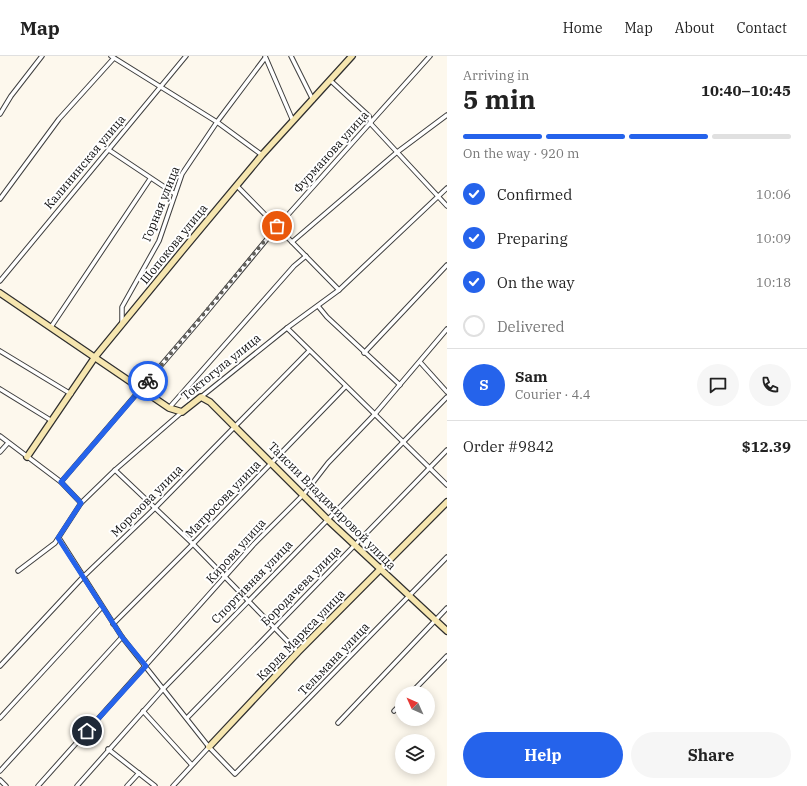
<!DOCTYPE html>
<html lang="en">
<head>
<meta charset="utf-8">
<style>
	:root { --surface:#fff; --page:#f6f6f6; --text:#222; --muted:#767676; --line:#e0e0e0; --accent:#2563eb }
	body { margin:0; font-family:"IBM Plex Serif",serif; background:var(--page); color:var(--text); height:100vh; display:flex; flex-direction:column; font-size:15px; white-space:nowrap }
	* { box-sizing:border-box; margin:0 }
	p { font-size:13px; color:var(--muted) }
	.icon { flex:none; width:22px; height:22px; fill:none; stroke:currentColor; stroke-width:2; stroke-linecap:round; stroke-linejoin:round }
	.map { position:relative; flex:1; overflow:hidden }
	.sheet { display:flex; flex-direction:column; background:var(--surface); width:360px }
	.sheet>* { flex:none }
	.needle { width:26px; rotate:315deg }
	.fabs { position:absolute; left:395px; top:630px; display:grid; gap:8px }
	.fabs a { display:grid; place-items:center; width:40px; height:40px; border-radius:50%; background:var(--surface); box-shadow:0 2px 10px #0003; font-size:20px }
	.pin { position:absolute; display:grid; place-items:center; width:34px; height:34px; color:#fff; margin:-17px; border:2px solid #fff; border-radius:50%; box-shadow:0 1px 4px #0007 }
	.courier { position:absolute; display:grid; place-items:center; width:40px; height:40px; margin:-20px; border:3px solid #2563eb; border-radius:50%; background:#fff; color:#222; box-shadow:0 1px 5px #0007 }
	.headline em { font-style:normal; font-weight:700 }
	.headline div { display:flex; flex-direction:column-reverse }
	.headline { display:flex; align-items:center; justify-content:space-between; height:68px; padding:0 16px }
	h1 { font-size:26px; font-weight:700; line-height:30px }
	.bar { display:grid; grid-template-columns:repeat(4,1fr); gap:6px 4px; align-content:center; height:48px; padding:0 16px }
	.bar i { height:5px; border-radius:3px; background:var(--line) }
	.bar .on { background:var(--accent) }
	.bar p { grid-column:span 4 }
	.line { display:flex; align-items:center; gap:10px; padding:0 16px; border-top:1px solid var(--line) }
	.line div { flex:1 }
	.round { display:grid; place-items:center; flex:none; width:42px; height:42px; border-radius:21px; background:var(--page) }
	ol { padding:0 16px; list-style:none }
	li { display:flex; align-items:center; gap:12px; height:44px }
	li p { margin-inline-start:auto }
	li .icon { padding:4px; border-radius:50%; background:var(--accent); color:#fff; stroke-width:4 }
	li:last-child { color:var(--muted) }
	li i { width:22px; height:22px; border:2px solid var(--line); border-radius:50% }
	.action { display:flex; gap:8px; margin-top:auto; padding:8px 16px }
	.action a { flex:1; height:46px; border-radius:24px; background:var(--accent); color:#fff; font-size:16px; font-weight:700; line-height:46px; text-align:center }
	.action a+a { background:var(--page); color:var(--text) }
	header { display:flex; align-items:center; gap:24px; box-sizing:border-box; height:56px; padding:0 20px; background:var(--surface); border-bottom:1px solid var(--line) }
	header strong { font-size:19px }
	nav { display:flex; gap:22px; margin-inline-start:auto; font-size:14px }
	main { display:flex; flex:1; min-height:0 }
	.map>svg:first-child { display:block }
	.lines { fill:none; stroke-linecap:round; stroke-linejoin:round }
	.street-casing { stroke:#3f3f3f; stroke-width:5.5 }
	.secondary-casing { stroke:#2e2e2e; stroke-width:8 }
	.street { stroke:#fff; stroke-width:3.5 }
	.secondary { stroke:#f6e6af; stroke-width:5.5 }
	.done { stroke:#605f5b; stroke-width:4; stroke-dasharray:0 7.2 }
	.route { stroke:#2563eb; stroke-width:5 }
	.labels { text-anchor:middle; stroke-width:4; stroke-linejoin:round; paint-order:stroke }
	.street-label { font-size:12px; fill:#0c0c0c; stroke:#fff }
</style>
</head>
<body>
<header>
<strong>Map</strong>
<nav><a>Home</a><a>Map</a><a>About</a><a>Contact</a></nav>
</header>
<main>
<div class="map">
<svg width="447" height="730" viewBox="0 0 447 730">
	<rect width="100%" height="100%" fill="#fdf8ed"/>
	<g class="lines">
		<g class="street-casing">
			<g id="street">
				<polyline points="111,0 217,66 262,99"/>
				<polyline points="265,0 293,65"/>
				<polyline points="291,0 313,44"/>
				<polyline points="331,25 369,60 371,68 447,150"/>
				<polyline points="0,58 11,40 42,0"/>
				<polyline points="109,94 175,138"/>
				<polyline points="237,130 339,234"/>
				<polyline points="0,143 59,63 114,2"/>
				<polyline points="292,186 396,97 447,59"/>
				<polyline points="0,225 186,0"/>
				<polyline points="318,250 327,261 400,329"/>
				<polyline points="122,269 122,251 159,185 182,118 217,66 265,2"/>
				<polyline points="51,271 150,123"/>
				<polyline points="287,272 447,429"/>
				<polyline points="0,295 71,338"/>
				<polyline points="364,297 447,209"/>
				<polyline points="420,306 447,336"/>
				<polyline points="0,333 52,365"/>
				<polyline points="201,341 287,272 339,234 447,132"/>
				<polyline points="169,352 294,210 306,200"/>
				<polyline points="0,380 61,426 81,447"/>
				<polyline points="0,396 8,387"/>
				<polyline points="115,414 193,488 298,596"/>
				<polyline points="61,426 205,258 277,171 430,0"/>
				<polyline points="59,482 122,581 209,691 235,718 447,501"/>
				<polyline points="18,515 55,487 81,447 115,414 182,356"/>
				<polyline points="113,568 193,488 345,331"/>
				<polyline points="0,610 83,521 155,452 309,295"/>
				<polyline points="411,637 447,600"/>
				<polyline points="143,655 191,708"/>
				<polyline points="394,655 402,647"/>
				<polyline points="0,662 102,551"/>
				<polyline points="187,662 447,394"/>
				<polyline points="338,667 447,552"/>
				<polyline points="108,693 155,730"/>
				<polyline points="0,715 122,581"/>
				<polyline points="0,724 6,730"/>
				<polyline points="38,730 254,488 304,438 328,407 375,358 447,273"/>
				<polyline points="77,730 164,632 447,341"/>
				<polyline points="127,730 139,717"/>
				<polyline points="173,730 209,691"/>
			</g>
		</g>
		<g class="secondary-casing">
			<g id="secondary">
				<polyline points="0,237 169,352 182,356 201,341 210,346 328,464 447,575"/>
				<polyline points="27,401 95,301 182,195 262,99 352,0"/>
				<polyline points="209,691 298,596 447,446"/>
			</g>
		</g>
		<use href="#street" class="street"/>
		<use href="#secondary" class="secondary"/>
	</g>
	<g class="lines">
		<polyline class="done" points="148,325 277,170"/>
		<polyline class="route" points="87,675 146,610 122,581 58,482 81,447 61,426 148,325"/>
	</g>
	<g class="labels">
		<g class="street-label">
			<text transform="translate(331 96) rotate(-48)" y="4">Фурманова улица</text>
			<text transform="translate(85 106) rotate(-50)" y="4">Калининская улица</text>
			<text transform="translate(161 148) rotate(-68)" y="4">Горная улица</text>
			<text transform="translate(174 188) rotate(-51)" y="4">Шопокова улица</text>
			<text transform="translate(221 311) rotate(-39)" y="4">Токтогула улица</text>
			<text transform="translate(223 443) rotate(-46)" y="4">Матросова улица</text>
			<text transform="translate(147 445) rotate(-45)" y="4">Морозова улица</text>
			<text transform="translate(332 450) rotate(45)" y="4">Таисии Владимировой улица</text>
			<text transform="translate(236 495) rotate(-48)" y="4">Кирова улица</text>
			<text transform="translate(252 526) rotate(-46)" y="4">Спортивная улица</text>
			<text transform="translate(301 530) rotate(-45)" y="4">Бородачева улица</text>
			<text transform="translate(301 579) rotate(-46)" y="4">Карла Маркса улица</text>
			<text transform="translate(334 603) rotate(-46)" y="4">Тельмана улица</text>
		</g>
	</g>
</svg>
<div class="fabs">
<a><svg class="needle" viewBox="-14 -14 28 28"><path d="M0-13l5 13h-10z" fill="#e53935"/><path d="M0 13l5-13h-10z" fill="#767676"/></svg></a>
<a><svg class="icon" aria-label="layers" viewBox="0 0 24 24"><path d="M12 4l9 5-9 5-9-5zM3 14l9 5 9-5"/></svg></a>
</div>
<div class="pin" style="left:277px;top:170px;background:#ea580c"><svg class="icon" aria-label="bag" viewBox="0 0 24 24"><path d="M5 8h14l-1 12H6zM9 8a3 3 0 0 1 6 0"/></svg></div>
<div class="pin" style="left:87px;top:675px;background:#1f2937"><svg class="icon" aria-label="home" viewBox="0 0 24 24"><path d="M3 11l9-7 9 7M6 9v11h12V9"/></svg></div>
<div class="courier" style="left:148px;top:325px"><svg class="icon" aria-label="bike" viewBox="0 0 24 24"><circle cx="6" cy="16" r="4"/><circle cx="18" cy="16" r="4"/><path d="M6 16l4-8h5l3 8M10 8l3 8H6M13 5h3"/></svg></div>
</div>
<section class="sheet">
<div class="headline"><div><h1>5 min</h1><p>Arriving in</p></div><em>10:40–10:45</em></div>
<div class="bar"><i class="on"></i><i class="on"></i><i class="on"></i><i></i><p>On the way · 920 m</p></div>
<ol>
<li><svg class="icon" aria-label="check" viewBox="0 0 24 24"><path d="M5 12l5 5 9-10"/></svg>Confirmed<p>10:06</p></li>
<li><svg class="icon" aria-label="check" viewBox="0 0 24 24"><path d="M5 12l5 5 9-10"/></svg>Preparing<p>10:09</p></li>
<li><svg class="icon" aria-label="check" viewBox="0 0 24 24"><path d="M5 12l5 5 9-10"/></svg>On the way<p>10:18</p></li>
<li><i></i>Delivered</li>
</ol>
<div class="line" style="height:72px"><b class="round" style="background:var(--accent);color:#fff">S</b><div><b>Sam</b><p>Courier · 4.4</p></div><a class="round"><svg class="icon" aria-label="chat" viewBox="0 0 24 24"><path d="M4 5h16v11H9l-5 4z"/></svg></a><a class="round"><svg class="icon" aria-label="phone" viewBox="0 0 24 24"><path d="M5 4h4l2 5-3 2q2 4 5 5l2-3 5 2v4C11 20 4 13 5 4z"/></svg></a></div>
<div class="line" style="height:52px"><div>Order #9842</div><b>$12.39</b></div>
<div class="action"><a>Help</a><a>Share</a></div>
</section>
</main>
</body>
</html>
